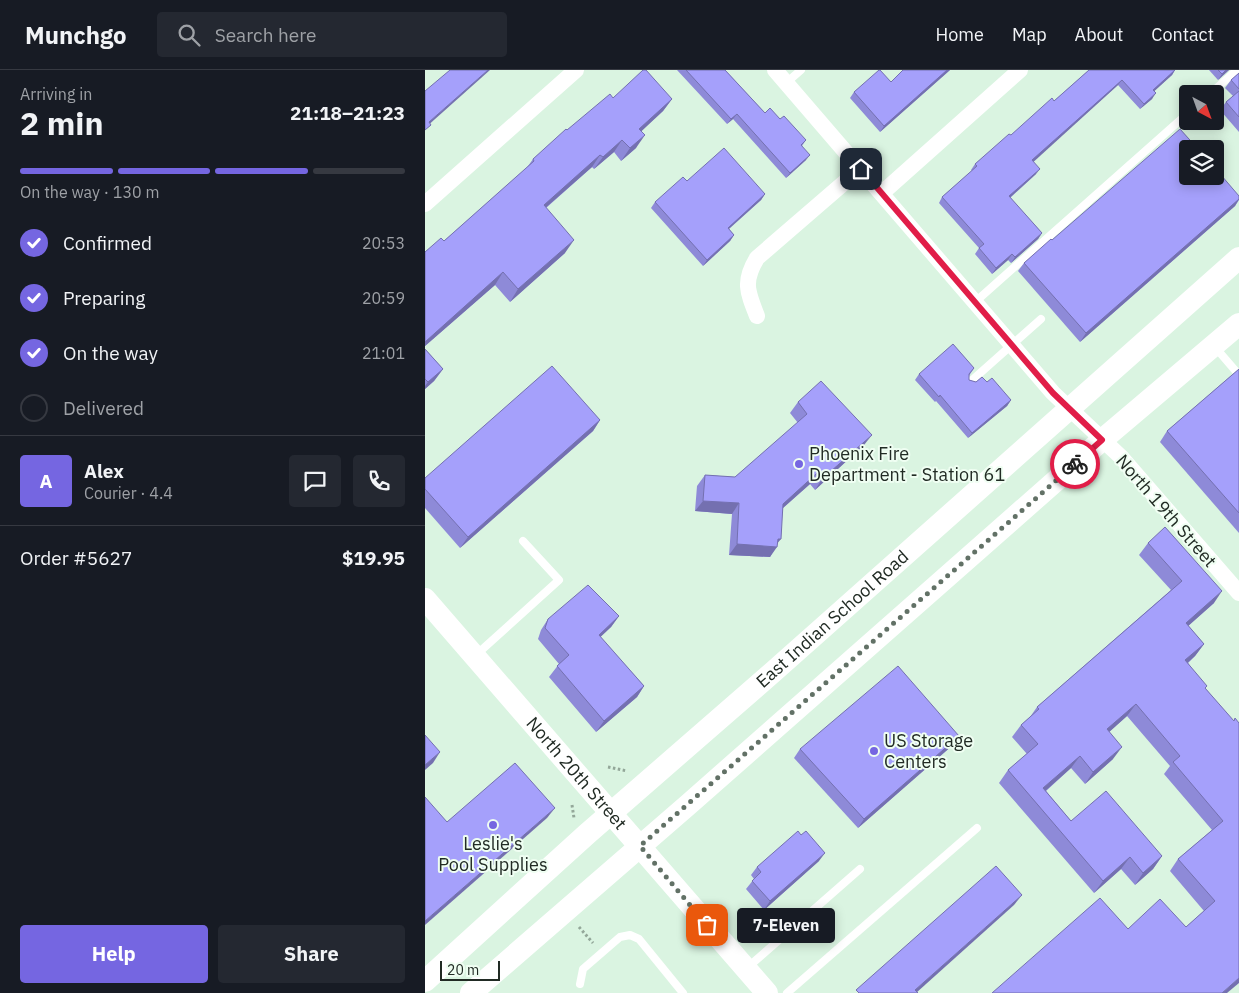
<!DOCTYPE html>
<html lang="en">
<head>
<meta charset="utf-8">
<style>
	:root { --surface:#171b24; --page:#242831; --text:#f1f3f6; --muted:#9ea1a6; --line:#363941; --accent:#7566e1 }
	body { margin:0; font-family:"IBM Plex Sans",sans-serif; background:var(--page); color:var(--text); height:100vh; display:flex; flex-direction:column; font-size:19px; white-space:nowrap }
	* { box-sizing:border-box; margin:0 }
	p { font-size:16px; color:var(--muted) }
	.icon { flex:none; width:28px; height:28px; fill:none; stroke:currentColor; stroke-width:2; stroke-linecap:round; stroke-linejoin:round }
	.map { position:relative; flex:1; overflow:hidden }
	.sheet { display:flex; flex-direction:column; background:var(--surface); width:425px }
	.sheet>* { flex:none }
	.needle { width:32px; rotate:139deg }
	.tools { position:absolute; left:754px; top:15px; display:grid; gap:10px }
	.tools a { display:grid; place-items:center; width:45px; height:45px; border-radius:5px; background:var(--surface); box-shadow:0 2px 12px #0003; font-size:25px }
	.scale { position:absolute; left:15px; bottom:12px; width:60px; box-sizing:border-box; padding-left:5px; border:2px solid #212b24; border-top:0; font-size:14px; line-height:18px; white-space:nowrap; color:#212b24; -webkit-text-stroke:4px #effef2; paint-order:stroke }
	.pin { position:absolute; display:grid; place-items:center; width:42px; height:42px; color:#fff; margin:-21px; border-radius:10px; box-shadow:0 2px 8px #0006 }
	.courier { position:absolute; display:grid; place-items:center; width:50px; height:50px; margin:-25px; border:4px solid #e11d48; border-radius:50%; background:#fff; color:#222; box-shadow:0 1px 6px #0007 }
	.bubble { position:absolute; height:35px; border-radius:5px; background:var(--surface); box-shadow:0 2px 12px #0003; font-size:16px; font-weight:700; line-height:35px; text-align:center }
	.overview em { font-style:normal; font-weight:700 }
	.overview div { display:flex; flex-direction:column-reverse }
	.overview { display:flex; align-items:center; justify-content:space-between; height:85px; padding:0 20px }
	h1 { font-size:32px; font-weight:700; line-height:38px }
	.bar { display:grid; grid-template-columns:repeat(4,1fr); gap:8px 5px; align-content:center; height:60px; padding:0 20px }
	.bar i { height:6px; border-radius:4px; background:var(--line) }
	.bar .current { background:var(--accent) }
	.bar p { grid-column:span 4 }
	.line { display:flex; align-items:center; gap:12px; padding:0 20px; border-top:1px solid var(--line) }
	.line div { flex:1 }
	.round { display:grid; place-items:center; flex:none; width:52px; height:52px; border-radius:5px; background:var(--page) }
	ol { padding:0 20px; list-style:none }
	li { display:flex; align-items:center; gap:15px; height:55px }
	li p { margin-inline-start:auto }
	li .icon { padding:5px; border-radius:50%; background:var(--accent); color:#fff; stroke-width:4 }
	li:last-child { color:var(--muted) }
	li i { width:28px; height:28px; border:2px solid var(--line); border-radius:50% }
	.button { display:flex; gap:10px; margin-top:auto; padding:10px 20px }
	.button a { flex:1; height:58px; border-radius:5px; background:var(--accent); color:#fff; font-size:20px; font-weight:700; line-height:58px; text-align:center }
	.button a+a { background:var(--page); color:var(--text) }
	header { display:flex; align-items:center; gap:30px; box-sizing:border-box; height:70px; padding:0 25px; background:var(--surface); border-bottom:1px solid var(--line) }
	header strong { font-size:24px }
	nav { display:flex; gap:28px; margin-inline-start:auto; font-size:18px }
	.search { width:350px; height:45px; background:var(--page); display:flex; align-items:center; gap:12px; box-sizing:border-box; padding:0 18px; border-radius:5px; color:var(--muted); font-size:19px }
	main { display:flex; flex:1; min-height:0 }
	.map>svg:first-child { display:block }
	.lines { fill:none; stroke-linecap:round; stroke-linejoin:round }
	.path { stroke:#93a799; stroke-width:3; stroke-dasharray:2.5 2.5; stroke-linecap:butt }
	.lane { stroke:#fff; stroke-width:8 }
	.street { stroke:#fff; stroke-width:16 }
	.secondary { stroke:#fff; stroke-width:22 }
	.wall { fill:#8e8ad8 }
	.shaded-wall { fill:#7470b0 }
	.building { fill:#a5a0fb; stroke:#7470b0 }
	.done { stroke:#627166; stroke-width:5; stroke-dasharray:0 9 }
	.route { stroke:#e11d48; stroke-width:6 }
	.poi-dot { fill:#7566e1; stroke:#effef2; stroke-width:2 }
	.labels { text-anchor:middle; stroke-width:4; stroke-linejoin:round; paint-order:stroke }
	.poi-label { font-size:18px; fill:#212b24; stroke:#effef2; text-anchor:start }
	.street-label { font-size:18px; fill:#212b24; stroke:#effef2 }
</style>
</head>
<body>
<header>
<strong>Munchgo</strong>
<div class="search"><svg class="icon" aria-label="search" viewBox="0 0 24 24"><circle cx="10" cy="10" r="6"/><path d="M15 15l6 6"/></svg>Search here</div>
<nav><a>Home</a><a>Map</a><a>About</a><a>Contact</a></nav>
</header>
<main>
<section class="sheet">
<div class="overview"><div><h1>2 min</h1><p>Arriving in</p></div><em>21:18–21:23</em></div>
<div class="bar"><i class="current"></i><i class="current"></i><i class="current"></i><i></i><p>On the way · 130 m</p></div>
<ol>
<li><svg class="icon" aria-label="check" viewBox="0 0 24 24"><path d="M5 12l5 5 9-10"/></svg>Confirmed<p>20:53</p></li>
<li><svg class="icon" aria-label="check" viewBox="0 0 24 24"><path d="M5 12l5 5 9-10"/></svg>Preparing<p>20:59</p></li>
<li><svg class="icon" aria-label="check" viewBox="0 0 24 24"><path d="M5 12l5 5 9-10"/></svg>On the way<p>21:01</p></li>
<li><i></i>Delivered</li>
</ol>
<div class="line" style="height:90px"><b class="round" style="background:var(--accent);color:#fff">A</b><div><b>Alex</b><p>Courier · 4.4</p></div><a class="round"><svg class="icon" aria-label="chat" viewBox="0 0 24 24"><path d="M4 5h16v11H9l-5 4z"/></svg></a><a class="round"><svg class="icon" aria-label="phone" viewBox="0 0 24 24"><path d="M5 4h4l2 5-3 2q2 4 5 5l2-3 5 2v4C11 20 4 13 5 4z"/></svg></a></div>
<div class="line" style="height:65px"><div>Order #5627</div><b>$19.95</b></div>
<div class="button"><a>Help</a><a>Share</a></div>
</section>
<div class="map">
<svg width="814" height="923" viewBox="0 0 814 923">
	<rect width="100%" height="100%" fill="#daf4e1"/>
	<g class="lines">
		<g class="path">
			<polyline points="183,697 202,701"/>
			<polyline points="147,735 149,748"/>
			<polyline points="154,857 168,873"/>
		</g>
		<g class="lane">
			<polyline points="361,13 376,0"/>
			<polyline points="785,24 812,0"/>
			<polyline points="549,233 762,44"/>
			<polyline points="790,277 814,305"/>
			<polyline points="545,312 616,249"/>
			<polyline points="51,585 134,510 98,471"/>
			<polyline points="322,898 435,799"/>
			<polyline points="155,914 158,899 195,867 205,865 214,869 258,923"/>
			<polyline points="362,923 552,758"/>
		</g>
		<g class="street">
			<polyline points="350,0 628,323 696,387 814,523"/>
			<polyline points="457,123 595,0"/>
			<polyline points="0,134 151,0"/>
			<path d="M 332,246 C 322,221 318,211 332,188 L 435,99"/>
		</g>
		<g class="secondary">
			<path id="s1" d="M 0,529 L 342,923"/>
			<path id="s2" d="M 0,911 L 162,764 L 348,602 L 814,188"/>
			<polyline points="46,923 264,734 677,370 814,254"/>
		</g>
	</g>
	<g class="wall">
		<polygon points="252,0 300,0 340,43 355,49 381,70 377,76 381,90 361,108 308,49 302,54"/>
		<polygon points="478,0 525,0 455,62 425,28 429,22 466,12"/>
		<polygon points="664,0 750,0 747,5 729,21 727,29 715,39 693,15 608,91 611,104 585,128 617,163 613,169 586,193 583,190 567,204 550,184 554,178 514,133 517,127 547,101 546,100 550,94 629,31"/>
		<polygon points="784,0 804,0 793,10"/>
		<polygon points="814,3 814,62 795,40 801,32 808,26 800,18 806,10"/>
		<polygon points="188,28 247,29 238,41 216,61 211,78 196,91 189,82 169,99 167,97 121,138 140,183 85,232 70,215 0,276 0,182 19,171 101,99 108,89 142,60"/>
		<polygon points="262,111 340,124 336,130 304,159 309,165 305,171 278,196 226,138 230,132"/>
		<polygon points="814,126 814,130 810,136 655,272 593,201 599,193 627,170"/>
		<polygon points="0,279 18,299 9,311 0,319"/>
		<polygon points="549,298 544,306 544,310 551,312 562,312 586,330 582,336 543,368 511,331 510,332 490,310 494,304"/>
		<polygon points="814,299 814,463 735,372 742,361"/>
		<polygon points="373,332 439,375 390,420 385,414 358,438 352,474 345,487 304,485 307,444 270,441 272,416 280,405 310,407 373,353 365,343"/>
		<polygon points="175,350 168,361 35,478 0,438 0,408"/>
		<polygon points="723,473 789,533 763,556 779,574 770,586 763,593 780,618 808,651 814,913 703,859 761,857 779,841 745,801 753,789 787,760 739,704 745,696 702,646 684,662 688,689 660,714 646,698 621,721 646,751 737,786 728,799 710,815 696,799 669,823 574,713 583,700 602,684 587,667 596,655 605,647 612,637 746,520 714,485"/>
		<polygon points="194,546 186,557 175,567 219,616 212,627 171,662 124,607 134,594 113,569 116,560 123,549"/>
		<polygon points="534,666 529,674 433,758 369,688 375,679"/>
		<polygon points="394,791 339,840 321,819 329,809 326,805 332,797"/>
	</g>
	<g class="shaded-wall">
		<polygon points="63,0 65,0 0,58 4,52"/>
		<polygon points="522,0 525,0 455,62 459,56"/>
		<polygon points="750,0 747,5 724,26 728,20"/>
		<polygon points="801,0 804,0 793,10 797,4"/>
		<polygon points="697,10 693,15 604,96 607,90"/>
		<polygon points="731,23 727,29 715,39 719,34"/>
		<polygon points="247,29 238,41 206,71 214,59"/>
		<polygon points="312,44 308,49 302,54 306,49"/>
		<polygon points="220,65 211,78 196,91 205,78"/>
		<polygon points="197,70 189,82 169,99 178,87"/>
		<polygon points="175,85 167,97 110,147 119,135"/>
		<polygon points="385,85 381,90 361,108 365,103"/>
		<polygon points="615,99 611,104 580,132 584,126"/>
		<polygon points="340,124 336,130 299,163 303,158"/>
		<polygon points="814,129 810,136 655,272 661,263"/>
		<polygon points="617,163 613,169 586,193 590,187"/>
		<polygon points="309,165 305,171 278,196 282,190"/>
		<polygon points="149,170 140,183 85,232 93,219"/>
		<polygon points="587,184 583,190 567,204 571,198"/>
		<polygon points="78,202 70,215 0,276 0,272"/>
		<polygon points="18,299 9,311 0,319 0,316 3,312"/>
		<polygon points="586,330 582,336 543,368 547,363"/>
		<polygon points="175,350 168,361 35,478 43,467"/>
		<polygon points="447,365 439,375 390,420 397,409"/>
		<polygon points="392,403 385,414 350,445 358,434"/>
		<polygon points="278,431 314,433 307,444 270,441"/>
		<polygon points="353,469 356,469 350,476 352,477 345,487 304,485 312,474"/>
		<polygon points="797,521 789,533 753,565 761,553"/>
		<polygon points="194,546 186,557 166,576 174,565"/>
		<polygon points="779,574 770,586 752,602 760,590"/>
		<polygon points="219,616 212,627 171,662 179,651"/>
		<polygon points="711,634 702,646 673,672 682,659"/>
		<polygon points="534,666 529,674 433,758 439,749"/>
		<polygon points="697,677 688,689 660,714 668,702"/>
		<polygon points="15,682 8,693 0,700 0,695"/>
		<polygon points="655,686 646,698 610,730 618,718"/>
		<polygon points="130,738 122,748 0,855 0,851"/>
		<polygon points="400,783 394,791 339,840 345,831"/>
		<polygon points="737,786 728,799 710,815 718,803"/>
		<polygon points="705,787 696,799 669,823 678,811"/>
		<polygon points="597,825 589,835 491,923 490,920"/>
		<polygon points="814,908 814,913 802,923 797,923"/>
	</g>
	<g class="building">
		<polygon points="25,0 63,0 4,52 6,55 0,60 0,21"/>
		<polygon points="218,0 221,0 247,29 214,59 220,65 205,78 197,70 178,87 175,85 119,135 149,170 93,219 78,202 0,272 0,182 16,168 19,171 109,91 108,89 141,59 142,60 185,24 188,28"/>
		<polygon points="261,0 300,0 340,43 345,38 355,49 359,46 381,70 376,75 385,85 365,103 312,44 306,49"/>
		<polygon points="454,0 455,0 466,12 478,0 522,0 459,56 429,22"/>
		<polygon points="664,0 750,0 728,20 731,23 719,34 697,10 607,90 615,99 584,126 617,163 590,187 587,184 571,198 554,178 559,174 517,127 552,96 550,94 584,64 586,65 627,28 629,31"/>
		<polygon points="793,0 801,0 797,4"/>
		<polygon points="814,3 814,19 806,10"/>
		<polygon points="814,21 814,47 801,32"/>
		<polygon points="755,59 773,79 762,79 762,106 790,106 790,98 814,126 814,129 661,263 599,193 626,169 627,170"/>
		<polygon points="299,78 340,124 303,158 309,165 282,190 230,132 258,107 262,111"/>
		<polygon points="528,274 549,298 544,304 544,310 551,312 557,307 562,312 567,308 586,330 547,363 515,325 514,327 494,304"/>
		<polygon points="0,279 18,299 3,312 0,309"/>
		<polygon points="127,296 175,350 43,467 0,419 0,408"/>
		<polygon points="814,299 814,443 742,361"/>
		<polygon points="396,311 447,365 397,409 392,403 358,434 356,469 353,469 352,477 312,474 314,433 278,431 280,405 310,407 382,344 373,332"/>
		<polygon points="740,457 797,521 761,553 779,574 760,590 782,616 780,618 809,651 810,648 814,653 814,908 797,923 567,923 675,828 703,859 735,829 761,857 790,831 753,789 798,751 748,692 755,686 711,634 682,659 697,677 668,702 655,686 618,718 646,751 681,721 737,786 718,803 705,787 678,811 583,700 613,674 596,655 614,639 612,637 757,511 723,473"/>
		<polygon points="163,515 194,546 174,565 219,616 179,651 132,596 144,585 120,558 123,549"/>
		<polygon points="473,596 534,666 439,749 375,679"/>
		<polygon points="0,665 15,682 0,695"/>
		<polygon points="90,693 130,738 0,851 0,727 22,752"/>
		<polygon points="373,761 376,765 381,761 400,783 345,831 327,811 336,802 332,797"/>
		<polygon points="571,796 597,825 490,920 493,923 434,923 431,920"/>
	</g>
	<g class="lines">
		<polyline class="done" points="282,855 215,776 650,394"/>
		<polyline class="route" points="436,99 628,323 677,370 650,394"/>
	</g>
	<g class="poi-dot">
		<circle cx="374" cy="394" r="5"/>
		<circle cx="449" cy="681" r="5"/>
		<circle cx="68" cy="755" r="5"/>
	</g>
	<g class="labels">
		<g class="poi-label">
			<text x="384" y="390">Phoenix Fire<tspan x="384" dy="21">Department - Station 61</tspan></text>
			<text x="459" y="677">US Storage<tspan x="459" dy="21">Centers</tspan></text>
			<text x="68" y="780" text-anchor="middle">Leslie's<tspan x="68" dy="21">Pool Supplies</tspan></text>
		</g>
		<g class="street-label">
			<text transform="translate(741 441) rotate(49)" y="6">North 19th Street</text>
			<text dy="6" stroke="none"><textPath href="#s2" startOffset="545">East Indian School Road</textPath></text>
			<text dy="6" stroke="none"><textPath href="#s1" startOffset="231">North 20th Street</textPath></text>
		</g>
	</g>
</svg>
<div class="tools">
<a><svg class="needle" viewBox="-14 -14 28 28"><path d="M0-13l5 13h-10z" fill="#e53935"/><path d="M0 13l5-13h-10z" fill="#9ea1a6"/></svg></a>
<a><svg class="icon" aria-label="layers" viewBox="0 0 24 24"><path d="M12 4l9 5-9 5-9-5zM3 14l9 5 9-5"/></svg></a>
</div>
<div class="scale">20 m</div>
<div class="pin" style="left:282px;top:855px;background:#ea580c"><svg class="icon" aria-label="bag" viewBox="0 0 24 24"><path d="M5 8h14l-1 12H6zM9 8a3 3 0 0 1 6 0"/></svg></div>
<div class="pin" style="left:436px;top:99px;background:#1f2937"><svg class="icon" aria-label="home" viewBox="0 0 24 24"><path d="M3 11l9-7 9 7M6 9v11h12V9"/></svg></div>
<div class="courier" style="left:650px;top:394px"><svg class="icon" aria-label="bike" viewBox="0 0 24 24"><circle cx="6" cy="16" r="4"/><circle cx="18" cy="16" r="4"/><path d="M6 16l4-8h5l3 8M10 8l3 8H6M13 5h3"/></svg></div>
<div class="bubble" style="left:312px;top:838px;width:98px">7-Eleven</div>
</div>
</main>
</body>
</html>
